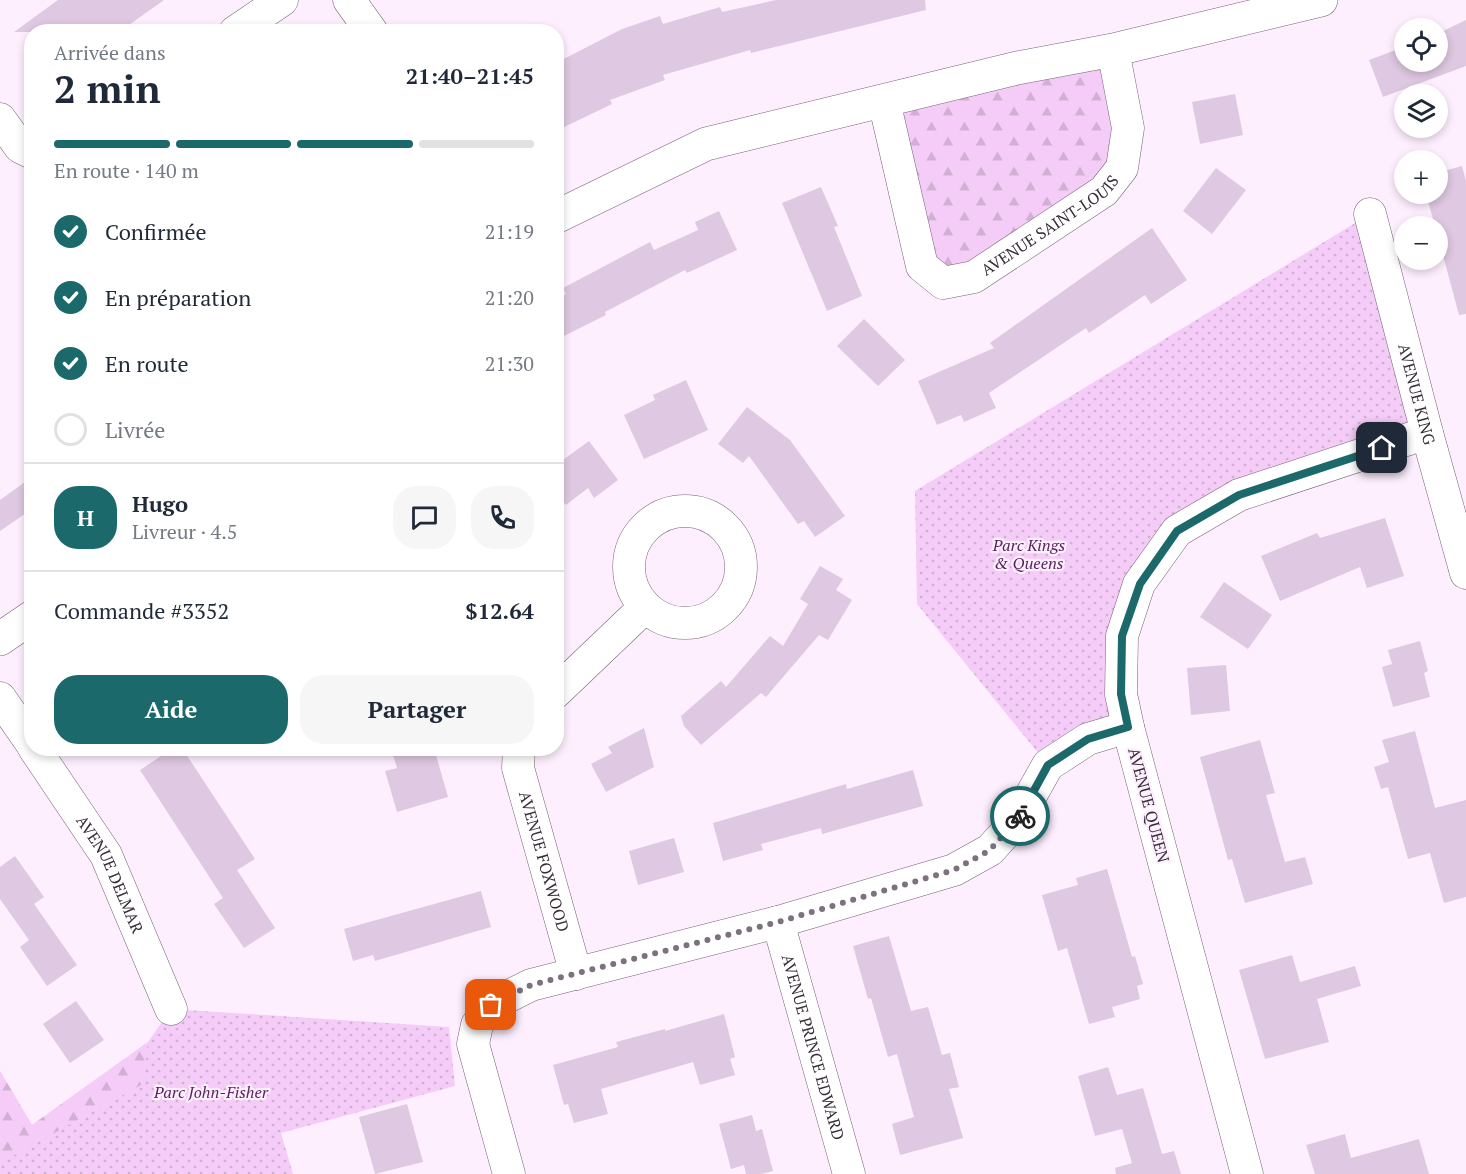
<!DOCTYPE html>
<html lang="fr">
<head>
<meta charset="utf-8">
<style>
	:root { --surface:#fff; --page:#f6f6f7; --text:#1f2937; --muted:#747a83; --line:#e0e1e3; --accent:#1c696c }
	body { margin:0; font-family:"PT Serif",serif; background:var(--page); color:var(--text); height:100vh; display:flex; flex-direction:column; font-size:22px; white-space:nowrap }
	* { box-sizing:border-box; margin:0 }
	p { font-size:20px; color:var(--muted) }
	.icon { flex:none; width:33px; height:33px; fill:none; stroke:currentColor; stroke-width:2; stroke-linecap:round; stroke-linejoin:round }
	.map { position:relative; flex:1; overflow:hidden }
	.sheet { position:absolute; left:24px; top:24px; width:540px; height:732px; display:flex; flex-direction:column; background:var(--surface); border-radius:24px; box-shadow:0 3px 9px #0003 }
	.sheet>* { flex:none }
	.tools { position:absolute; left:1394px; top:18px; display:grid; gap:12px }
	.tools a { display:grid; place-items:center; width:54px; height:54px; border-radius:50%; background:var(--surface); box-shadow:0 3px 9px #0003; font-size:30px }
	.pin { position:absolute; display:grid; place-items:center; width:51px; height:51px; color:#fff; margin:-26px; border-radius:12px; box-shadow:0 3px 9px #0006 }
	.courier { position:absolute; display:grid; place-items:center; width:60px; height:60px; margin:-30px; border:4px solid #1c696c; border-radius:50%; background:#fff; color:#222; box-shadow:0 2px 8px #0007 }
	.summary em { font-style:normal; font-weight:700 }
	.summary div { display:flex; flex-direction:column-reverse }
	.summary { display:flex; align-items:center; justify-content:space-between; height:102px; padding:0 30px }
	h1 { font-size:39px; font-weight:700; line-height:45px }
	.bar { display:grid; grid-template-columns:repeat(4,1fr); gap:9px 6px; align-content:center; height:72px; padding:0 30px }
	.bar i { height:8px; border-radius:4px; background:var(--line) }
	.bar .current { background:var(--accent) }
	.bar p { grid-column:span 4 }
	.line { display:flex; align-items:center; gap:15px; padding:0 30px; border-top:2px solid var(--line) }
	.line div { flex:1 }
	.round { display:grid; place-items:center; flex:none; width:63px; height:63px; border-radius:24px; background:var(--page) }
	ol { padding:0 30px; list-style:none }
	li { display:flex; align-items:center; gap:18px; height:66px }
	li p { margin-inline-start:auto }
	li .icon { padding:6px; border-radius:50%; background:var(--accent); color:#fff; stroke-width:4 }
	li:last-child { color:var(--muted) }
	li i { width:33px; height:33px; border:3px solid var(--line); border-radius:50% }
	.button { display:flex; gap:12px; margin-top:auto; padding:12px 30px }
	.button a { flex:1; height:69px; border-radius:24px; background:var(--accent); color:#fff; font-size:24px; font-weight:700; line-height:69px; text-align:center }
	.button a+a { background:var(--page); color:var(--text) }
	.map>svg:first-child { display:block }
	.grass { fill:url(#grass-dots) }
	.forest { fill:url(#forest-firs) }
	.building { fill:#dfc8e1 }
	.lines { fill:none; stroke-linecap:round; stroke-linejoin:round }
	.street-casing { stroke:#766278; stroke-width:33 }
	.secondary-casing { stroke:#766278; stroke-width:34 }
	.street { stroke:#fff; stroke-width:32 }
	.secondary { stroke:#fff; stroke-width:33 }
	.done { stroke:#7c717d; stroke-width:6; stroke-dasharray:0 10.8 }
	.route { stroke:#1c696c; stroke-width:8 }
	.labels { text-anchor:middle; stroke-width:4.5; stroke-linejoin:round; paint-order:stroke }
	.street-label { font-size:16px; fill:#362d37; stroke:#feefff }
	.park-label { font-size:16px; font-style:italic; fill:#59245f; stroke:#feefff }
</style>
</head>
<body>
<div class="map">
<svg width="1466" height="1174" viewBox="0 0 1466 1174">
	<defs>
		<pattern id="grass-dots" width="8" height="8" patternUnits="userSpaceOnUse" patternTransform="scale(1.5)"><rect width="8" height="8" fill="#f4ccf7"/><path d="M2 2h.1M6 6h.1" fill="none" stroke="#d2b0d4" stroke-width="1.8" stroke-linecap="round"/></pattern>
		<pattern id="forest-firs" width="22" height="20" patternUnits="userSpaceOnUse" patternTransform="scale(1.5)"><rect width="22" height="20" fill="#f4ccf7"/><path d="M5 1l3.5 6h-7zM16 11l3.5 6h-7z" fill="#d2b0d4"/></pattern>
	</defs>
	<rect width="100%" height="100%" fill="#feefff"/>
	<g class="grass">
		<polygon points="1370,214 1427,433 1239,495 1139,584 1128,727 1048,765 917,604 915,491"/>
		<polygon points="171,1009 449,1027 455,1086 281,1133 293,1174 0,1174 0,1071 32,1125 148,1042"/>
	</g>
	<g class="forest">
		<polygon points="1113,50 1122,168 943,283 884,101"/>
		<polygon points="148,1042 143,1084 0,1163 0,1071 32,1125"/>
	</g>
	<g class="building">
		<polygon points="58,0 164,0 119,32 14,32"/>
		<polygon points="776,0 925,0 926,10 751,53 750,50 663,75 665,80 610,100 612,104 556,131 556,63 622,29 660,16 663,24 720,7 722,12"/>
		<polygon points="1466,20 1466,66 1383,97 1369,60 1404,47 1404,62 1437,62 1437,34"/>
		<polygon points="1235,94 1243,135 1200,144 1192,102"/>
		<polygon points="1462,166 1466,181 1466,314 1459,315 1437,233 1437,226 1435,226 1426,194 1437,194 1437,173"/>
		<polygon points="1216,168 1246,190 1212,234 1183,211"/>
		<polygon points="821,187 838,226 834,227 862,296 827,311 782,203"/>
		<polygon points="719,211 737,250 687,273 685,270 605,312 606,315 556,340 556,299 566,294 563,288 650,242 654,250 698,230 695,222"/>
		<polygon points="1152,228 1187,280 1151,304 1145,295 1089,333 1086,328 989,393 996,408 964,422 961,415 937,425 918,381 994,348 990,343"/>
		<polygon points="864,319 905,360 878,386 837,346"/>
		<polygon points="686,380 708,430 644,459 624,415 655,400 653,395"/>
		<polygon points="747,407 790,440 845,516 815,537 804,521 798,524 749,456 743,463 718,444"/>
		<polygon points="589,441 618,480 594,498 588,488 566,505 556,492 556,465"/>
		<polygon points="32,477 32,509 0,531 0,500"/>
		<polygon points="1385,518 1404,576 1367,588 1360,567 1280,601 1261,556 1317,533 1320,538"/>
		<polygon points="820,566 843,579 836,590 852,600 828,640 819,635 766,697 761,693 701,745 684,726 681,716 721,681 726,687 770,636 783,646 808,604 800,599"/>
		<polygon points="1224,582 1272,615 1248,649 1200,617"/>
		<polygon points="1420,641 1428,671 1424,673 1430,697 1393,707 1382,667 1392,664 1388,650"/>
		<polygon points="1226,665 1230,711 1191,715 1187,668"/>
		<polygon points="644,728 654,767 606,792 591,764 612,753 608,747"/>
		<polygon points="1415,731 1435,808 1466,800 1466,897 1444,903 1430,853 1408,859 1388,787 1381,789 1374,767 1389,762 1382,740"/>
		<polygon points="1260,740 1275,793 1266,795 1285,862 1305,857 1313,884 1245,903 1232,859 1228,860 1200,757"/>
		<polygon points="173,748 182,748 255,859 237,870 275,928 244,948 214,904 223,898 140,770"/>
		<polygon points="404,748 434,748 448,797 397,812 385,771 397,768 392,752"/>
		<polygon points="913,770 923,806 822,834 821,828 761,844 763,850 723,861 713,823 846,784 847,789"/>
		<polygon points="674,838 684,872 638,885 629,851"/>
		<polygon points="15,856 44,897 34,904 77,965 47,986 20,947 29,940 0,899 0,867"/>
		<polygon points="1107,869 1132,957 1135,956 1143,984 1137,986 1140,999 1112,1007 1115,1017 1089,1024 1067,948 1058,951 1042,895 1078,885 1076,878"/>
		<polygon points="481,891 491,927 375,961 373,955 353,961 344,929"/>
		<polygon points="889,936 911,1011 928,1007 942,1055 950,1053 959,1087 949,1089 963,1138 900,1155 892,1124 914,1117 897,1054 888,1057 871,998 868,999 853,946"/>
		<polygon points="1292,955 1300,982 1355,966 1361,986 1317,999 1329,1042 1265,1059 1239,970"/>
		<polygon points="76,1001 104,1040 70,1063 43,1024"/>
		<polygon points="724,1014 735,1057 730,1059 735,1075 700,1085 693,1062 601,1089 608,1114 574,1123 568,1104 564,1105 553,1065 618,1047 616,1042 665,1029 665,1031"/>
		<polygon points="1108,1067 1117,1095 1143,1088 1162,1154 1174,1151 1181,1174 1116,1174 1115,1168 1132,1163 1122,1129 1095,1136 1078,1076"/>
		<polygon points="407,1104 423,1162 375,1174 359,1117"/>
		<polygon points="752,1115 756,1131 762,1129 773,1171 761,1174 746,1174 744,1165 731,1169 719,1124"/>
		<polygon points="1345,1134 1351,1158 1419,1139 1429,1174 1315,1174 1306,1145"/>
	</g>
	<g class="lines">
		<g class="street-casing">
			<g id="street">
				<polyline points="349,0 372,32"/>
				<polyline points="235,32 282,0"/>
				<path id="s1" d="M 884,101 L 922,266 L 943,283 L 974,277 L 1104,191 L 1122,168 L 1128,128 L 1113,50"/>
				<polyline points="0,119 20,147 32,153"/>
				<path id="s2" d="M 1370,214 L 1427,433 L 1466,573"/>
				<circle cx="685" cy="567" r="56"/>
				<polyline points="556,692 645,607"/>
				<polyline points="0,698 32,744"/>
				<path id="s3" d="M 34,748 L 106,855 L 171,1009"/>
				<path id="s4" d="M 519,748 L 518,768 L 576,974"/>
				<path id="s5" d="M 778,922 L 849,1174"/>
				<polyline points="509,1174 473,1044 477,1025 491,1005 531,985 778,922 954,870 990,850 1017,820 1048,765 1088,739 1128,727"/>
				<polyline points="1247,1174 1128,727 1121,694 1122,636 1139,584 1177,531 1239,495 1427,433"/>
			</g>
		</g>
		<g class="secondary-casing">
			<g id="secondary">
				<polyline points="556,217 706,144 1017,68 1113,50 1321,0"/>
				<polyline points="0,639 32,617"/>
			</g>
		</g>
		<use href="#street" class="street"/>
		<use href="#secondary" class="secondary"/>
	</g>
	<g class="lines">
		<polyline class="done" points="491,1005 531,985 778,922 954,870 990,850 1020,816"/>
		<polyline class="route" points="1020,816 1048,765 1088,739 1128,727 1121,694 1122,636 1140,584 1177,531 1239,495 1382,448"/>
	</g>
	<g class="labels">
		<g class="street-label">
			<text dy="6" stroke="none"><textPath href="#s1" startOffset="320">AVENUE SAINT-LOUIS</textPath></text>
			<text dy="6" stroke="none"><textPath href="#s2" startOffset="186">AVENUE KING</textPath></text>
			<text transform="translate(1149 805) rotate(75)" y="6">AVENUE QUEEN</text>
			<text dy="6" stroke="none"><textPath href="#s4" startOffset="117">AVENUE FOXWOOD</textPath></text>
			<text dy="6" stroke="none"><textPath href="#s3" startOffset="148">AVENUE DELMAR</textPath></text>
			<text dy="6" stroke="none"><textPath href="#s5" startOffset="130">AVENUE PRINCE EDWARD</textPath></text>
		</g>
		<g class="park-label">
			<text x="1029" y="551">Parc Kings<tspan x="1029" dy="18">&amp; Queens</tspan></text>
			<text x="211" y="1098">Parc John-Fisher</text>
		</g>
	</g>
</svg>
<div class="tools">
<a><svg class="icon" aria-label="locate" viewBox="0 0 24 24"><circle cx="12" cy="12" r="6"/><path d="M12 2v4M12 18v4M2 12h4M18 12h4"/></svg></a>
<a><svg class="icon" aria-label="layers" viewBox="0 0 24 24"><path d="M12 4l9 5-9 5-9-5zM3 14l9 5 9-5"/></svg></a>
<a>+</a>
<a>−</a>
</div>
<div class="pin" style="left:491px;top:1005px;background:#ea580c"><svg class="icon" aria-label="bag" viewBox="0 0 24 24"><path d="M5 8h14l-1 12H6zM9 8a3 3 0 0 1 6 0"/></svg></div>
<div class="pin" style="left:1382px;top:448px;background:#1f2937"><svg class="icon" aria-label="home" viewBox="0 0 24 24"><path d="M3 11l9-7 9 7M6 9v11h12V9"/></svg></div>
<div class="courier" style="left:1020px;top:816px"><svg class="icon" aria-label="bike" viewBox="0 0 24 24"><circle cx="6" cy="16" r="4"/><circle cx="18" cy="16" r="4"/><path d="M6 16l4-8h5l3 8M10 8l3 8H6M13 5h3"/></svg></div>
<section class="sheet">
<div class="summary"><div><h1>2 min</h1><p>Arrivée dans</p></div><em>21:40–21:45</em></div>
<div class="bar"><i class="current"></i><i class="current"></i><i class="current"></i><i></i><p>En route · 140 m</p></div>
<ol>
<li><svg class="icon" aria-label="check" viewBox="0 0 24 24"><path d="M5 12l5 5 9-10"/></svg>Confirmée<p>21:19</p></li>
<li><svg class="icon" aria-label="check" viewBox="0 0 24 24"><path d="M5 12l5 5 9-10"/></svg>En préparation<p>21:20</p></li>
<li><svg class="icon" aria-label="check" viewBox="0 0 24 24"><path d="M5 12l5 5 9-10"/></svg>En route<p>21:30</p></li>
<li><i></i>Livrée</li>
</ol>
<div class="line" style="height:108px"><b class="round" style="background:var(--accent);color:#fff">H</b><div><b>Hugo</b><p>Livreur · 4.5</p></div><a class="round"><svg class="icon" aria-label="chat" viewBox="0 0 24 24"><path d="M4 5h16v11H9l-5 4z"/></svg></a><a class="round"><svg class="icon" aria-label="phone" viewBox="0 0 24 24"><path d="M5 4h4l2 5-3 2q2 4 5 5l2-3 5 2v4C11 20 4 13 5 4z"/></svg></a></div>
<div class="line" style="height:78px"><div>Commande #3352</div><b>$12.64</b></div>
<div class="button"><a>Aide</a><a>Partager</a></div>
</section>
</div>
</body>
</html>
